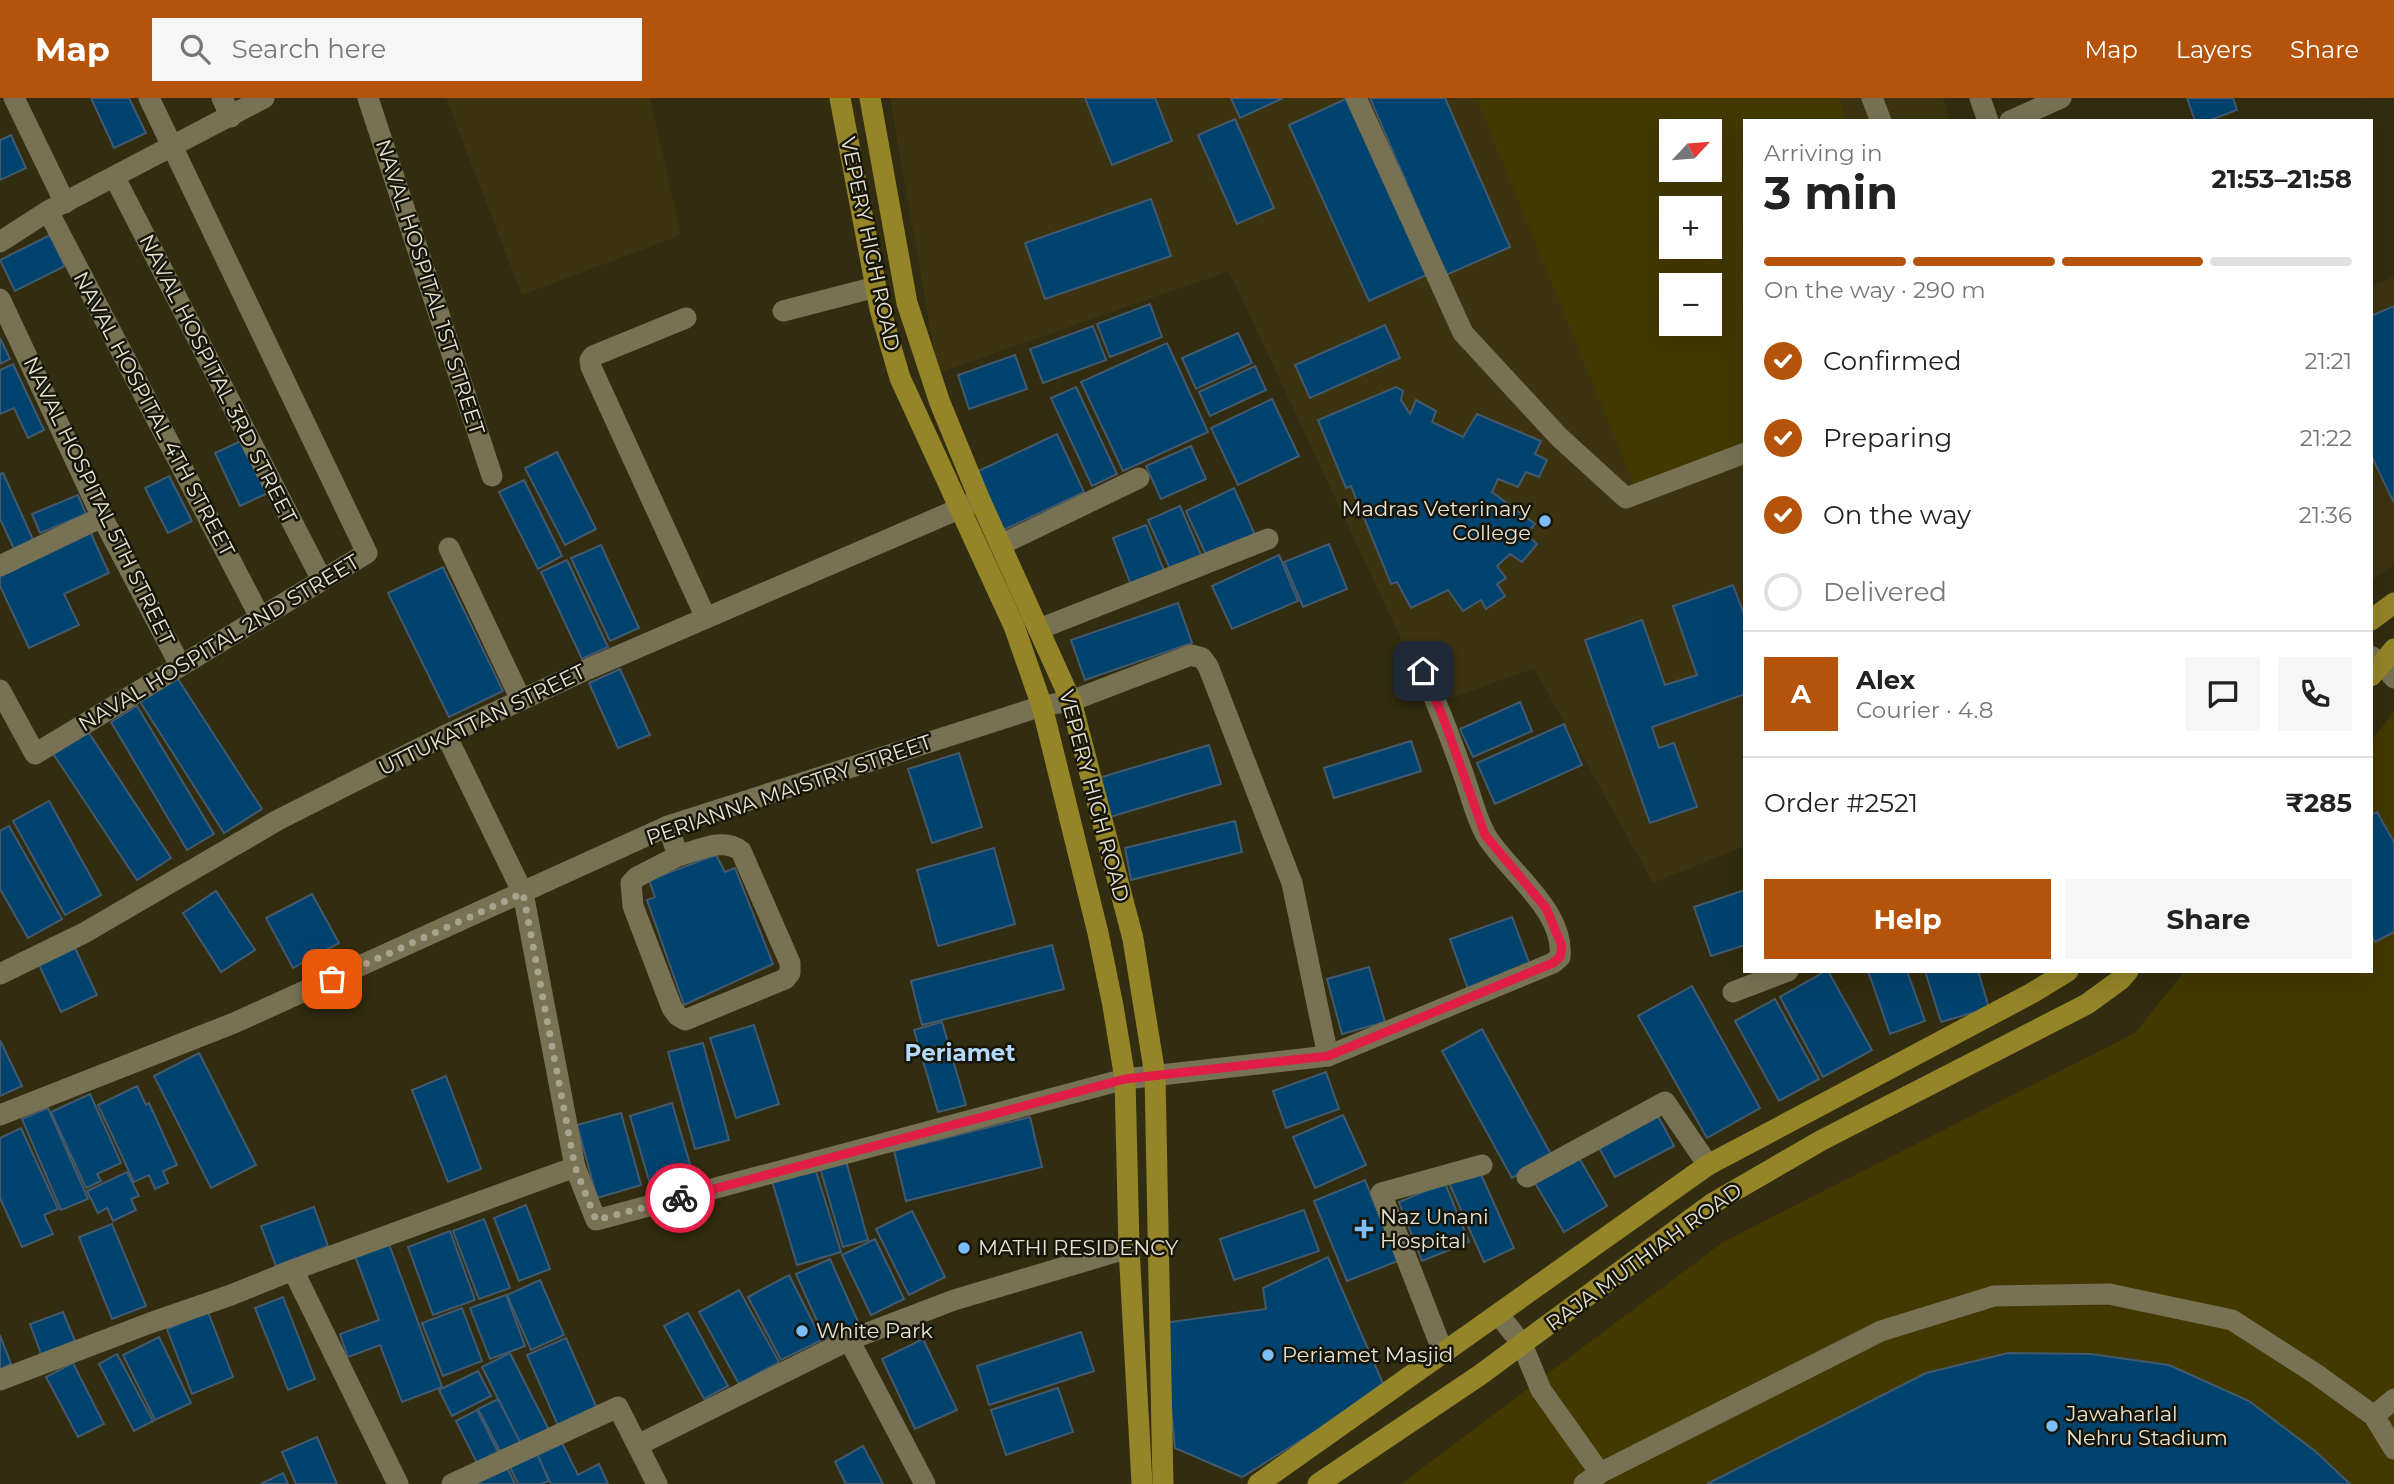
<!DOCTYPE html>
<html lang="en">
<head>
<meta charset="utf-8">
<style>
	:root { --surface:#fff; --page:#f6f6f6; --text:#222; --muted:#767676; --line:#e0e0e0; --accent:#b45309 }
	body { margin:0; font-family:Montserrat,sans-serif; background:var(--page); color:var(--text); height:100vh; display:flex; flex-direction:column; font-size:26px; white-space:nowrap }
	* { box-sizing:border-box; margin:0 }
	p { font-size:23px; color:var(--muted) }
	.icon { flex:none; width:38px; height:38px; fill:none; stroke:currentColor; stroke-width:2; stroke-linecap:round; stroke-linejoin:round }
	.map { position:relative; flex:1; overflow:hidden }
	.sheet { position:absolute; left:1743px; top:21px; width:630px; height:854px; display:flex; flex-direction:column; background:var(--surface); border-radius:0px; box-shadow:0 7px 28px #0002 }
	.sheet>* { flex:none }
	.needle { width:46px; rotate:64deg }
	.controls { position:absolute; left:1659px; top:21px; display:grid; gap:14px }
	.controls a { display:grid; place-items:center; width:63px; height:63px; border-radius:0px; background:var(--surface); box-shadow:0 7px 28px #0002; font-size:35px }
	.pin { position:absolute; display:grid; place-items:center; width:60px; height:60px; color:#fff; margin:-30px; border-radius:14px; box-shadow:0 4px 10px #0006 }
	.courier { position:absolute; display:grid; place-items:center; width:70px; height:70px; margin:-35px; border:5px solid #e11d48; border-radius:50%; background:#fff; color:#222; box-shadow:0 2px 9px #0007 }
	.summary em { font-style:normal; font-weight:700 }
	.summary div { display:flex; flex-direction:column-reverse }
	.summary { display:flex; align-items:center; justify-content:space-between; height:119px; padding:0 21px }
	h1 { font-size:46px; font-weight:700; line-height:52px }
	.bar { display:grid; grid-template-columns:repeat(4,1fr); gap:10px 7px; align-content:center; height:84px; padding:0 21px }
	.bar i { height:9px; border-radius:5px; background:var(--line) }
	.bar .selected { background:var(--accent) }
	.bar p { grid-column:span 4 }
	.line { display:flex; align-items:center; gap:18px; padding:0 21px; border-top:2px solid var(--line) }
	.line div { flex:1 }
	.round { display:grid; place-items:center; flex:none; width:74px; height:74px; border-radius:0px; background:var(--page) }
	ol { padding:0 21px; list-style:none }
	li { display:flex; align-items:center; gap:21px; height:77px }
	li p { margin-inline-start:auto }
	li .icon { padding:7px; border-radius:50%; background:var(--accent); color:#fff; stroke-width:4 }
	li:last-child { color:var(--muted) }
	li i { width:38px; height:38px; border:4px solid var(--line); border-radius:50% }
	.cta { display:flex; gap:14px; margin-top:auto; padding:14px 21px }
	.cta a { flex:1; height:80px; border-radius:0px; background:var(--accent); color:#fff; font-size:28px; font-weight:700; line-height:80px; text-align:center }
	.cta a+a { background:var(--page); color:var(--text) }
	header { display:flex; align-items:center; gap:42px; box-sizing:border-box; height:98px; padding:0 35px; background:var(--accent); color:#fff }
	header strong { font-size:33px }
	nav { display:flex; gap:38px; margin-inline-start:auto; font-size:24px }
	.search { width:490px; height:63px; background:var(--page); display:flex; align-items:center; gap:18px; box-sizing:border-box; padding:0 24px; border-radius:0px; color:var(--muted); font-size:26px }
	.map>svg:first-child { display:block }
	.built { fill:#3c3410; fill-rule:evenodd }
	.green { fill:#433900; fill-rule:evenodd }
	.building { fill:#01436f; stroke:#42596e; stroke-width:2 }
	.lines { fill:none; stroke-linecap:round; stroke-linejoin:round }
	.minor { stroke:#787254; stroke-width:21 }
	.major { stroke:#958529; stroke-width:21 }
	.done { stroke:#a7a38e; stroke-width:7; stroke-dasharray:0 12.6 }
	.route { stroke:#e11d48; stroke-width:9 }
	.poi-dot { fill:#7cbef9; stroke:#171509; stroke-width:2.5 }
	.labels { text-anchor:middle; stroke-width:5; stroke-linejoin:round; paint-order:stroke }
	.street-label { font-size:21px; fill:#e6e3d2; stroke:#171509 }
	.poi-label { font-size:21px; fill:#e6e3d2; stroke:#171509; text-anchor:start }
	.neighbourhood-label { font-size:23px; font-weight:bold; fill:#b5d9fa; stroke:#171509 }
</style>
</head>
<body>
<header>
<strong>Map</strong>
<div class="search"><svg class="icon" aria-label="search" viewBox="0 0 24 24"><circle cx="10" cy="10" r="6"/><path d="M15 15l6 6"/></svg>Search here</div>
<nav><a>Map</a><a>Layers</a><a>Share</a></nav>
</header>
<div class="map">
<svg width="2394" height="1386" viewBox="0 0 2394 1386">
	<rect width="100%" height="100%" fill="#322d10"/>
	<g class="built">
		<polygon points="446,0 650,0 681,137 522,197"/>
		<path d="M 890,0 L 1943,0 L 1950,23 L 1745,23 L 1745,748 L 1653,785 L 1534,570 L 1432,607 L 1229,173 L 938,275 ZM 1671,33 L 1710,33 L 1710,72 L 1671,72 ZM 1671,110 L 1710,110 L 1710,149 L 1671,149 ZM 1671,187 L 1710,187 L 1710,226 L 1671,226 Z"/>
		<polygon points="2394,179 2394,467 2371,483 2371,188"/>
	</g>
	<g class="green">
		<path d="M 1839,0 L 1847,23 L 1745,23 L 1745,355 L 1636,391 L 1477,1 ZM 1671,33 L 1710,33 L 1710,72 L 1671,72 ZM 1671,110 L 1710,110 L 1710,149 L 1671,149 ZM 1671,187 L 1710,187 L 1710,226 L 1671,226 Z"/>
		<polygon points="2394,614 2394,1386 1401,1386 1723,1144 2135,935 2185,873 2371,873 2371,643"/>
	</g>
	<g class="building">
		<polygon points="91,0 129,0 146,35 114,50"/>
		<polygon points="1085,0 1155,0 1172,43 1112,67"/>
		<polygon points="1231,0 1283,0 1240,20"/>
		<polygon points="1348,0 1431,175 1369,203 1289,27"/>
		<polygon points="1370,0 1445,0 1510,149 1446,177"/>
		<polygon points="2187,0 2233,0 2237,12 2208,23 2195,23"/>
		<polygon points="1235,21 1274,110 1237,126 1198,37"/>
		<polygon points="11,37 26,70 0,82 0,42"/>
		<polygon points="1151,101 1171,158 1045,201 1025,145"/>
		<polygon points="50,137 65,168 15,193 0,162"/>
		<polygon points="1150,206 1162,239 1110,259 1097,226"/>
		<polygon points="2394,208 2394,405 2371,357 2371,218"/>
		<polygon points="1385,227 1400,260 1310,300 1295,267"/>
		<polygon points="1093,228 1106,262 1043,285 1030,251"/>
		<polygon points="1238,235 1252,265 1196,291 1182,260"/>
		<polygon points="0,240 10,261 0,266"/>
		<polygon points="1167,245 1208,334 1123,373 1081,284"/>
		<polygon points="1015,257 1027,291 969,311 958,277"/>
		<polygon points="13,266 44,332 28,340 14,310 0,316 0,272"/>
		<polygon points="1255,268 1266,292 1210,318 1199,294"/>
		<polygon points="1076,289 1117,376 1092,388 1051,300"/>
		<polygon points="1396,289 1403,293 1401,302 1410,316 1416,302 1436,313 1432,324 1463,339 1477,316 1541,343 1535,356 1547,362 1539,379 1526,374 1518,389 1498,381 1492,394 1535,426 1526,436 1537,446 1522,464 1510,456 1497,468 1506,480 1497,486 1505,498 1486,511 1481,502 1463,513 1448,492 1411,510 1397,484 1391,486 1351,388 1346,390 1318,322"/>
		<polygon points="1272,301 1299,358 1238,387 1211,330"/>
		<polygon points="1057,336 1084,394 999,434 972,376"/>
		<polygon points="243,342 268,395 240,408 215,355"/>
		<polygon points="1191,348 1206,381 1161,401 1146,368"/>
		<polygon points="557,354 596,431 565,447 525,370"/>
		<polygon points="3,375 35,446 16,455 0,421 0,376"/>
		<polygon points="169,378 192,423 168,435 145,390"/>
		<polygon points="524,382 562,458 538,471 499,394"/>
		<polygon points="1234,390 1256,439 1208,461 1186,413"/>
		<polygon points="78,397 86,416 40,435 32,416"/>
		<polygon points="1180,408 1202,459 1171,473 1148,422"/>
		<polygon points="1146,427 1166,478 1133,492 1113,440"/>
		<polygon points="89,431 109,475 64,496 79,527 29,550 0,488 0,472"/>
		<polygon points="1329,446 1347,491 1303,509 1284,464"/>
		<polygon points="601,447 639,530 610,543 571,460"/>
		<polygon points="1279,457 1298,503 1232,531 1212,488"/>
		<polygon points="567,462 608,549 582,561 541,474"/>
		<polygon points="443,469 503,593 449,619 388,495"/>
		<polygon points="1733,487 1745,519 1745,596 1652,629 1659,650 1674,645 1697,709 1650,725 1585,542 1642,522 1665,587 1697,577 1673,508"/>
		<polygon points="1178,505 1192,545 1085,582 1071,542"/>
		<polygon points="620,571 650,637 618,650 589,585"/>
		<polygon points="176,578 262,711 224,735 139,602"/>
		<polygon points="1520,604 1532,633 1473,659 1460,631"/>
		<polygon points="137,608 214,736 187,752 111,624"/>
		<polygon points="1564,626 1582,667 1495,706 1477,665"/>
		<polygon points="85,629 171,760 137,782 50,651"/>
		<polygon points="1411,643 1421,673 1334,700 1324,670"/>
		<polygon points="1411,643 1421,673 1334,700 1324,670"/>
		<polygon points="1209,647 1221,686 1103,721 1092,682"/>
		<polygon points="959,655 982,729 932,745 908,671"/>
		<polygon points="49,703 101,797 65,817 13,723"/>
		<polygon points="2377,714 2394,744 2394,834 2375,844 2371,837 2371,717"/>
		<polygon points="1235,723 1242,754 1131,782 1125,750"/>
		<polygon points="9,728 62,821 28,840 0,791 0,733"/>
		<polygon points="994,750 1015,826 938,848 917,772"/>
		<polygon points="716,757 725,774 735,770 773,866 684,907 647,802 655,799 649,782"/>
		<polygon points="1745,792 1745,847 1711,858 1694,809"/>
		<polygon points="216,793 255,852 221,874 183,815"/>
		<polygon points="312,796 339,845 293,870 266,820"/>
		<polygon points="1512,819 1532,872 1469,894 1450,841"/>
		<polygon points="1052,847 1064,891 922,927 911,883"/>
		<polygon points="75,850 97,897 61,914 39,867"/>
		<polygon points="1369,869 1385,924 1342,936 1327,881"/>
		<polygon points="1826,873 1828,873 1872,952 1823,979 1780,899"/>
		<polygon points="1868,873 1907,873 1925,923 1890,936"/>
		<polygon points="1925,873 1978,873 1989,910 1941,924"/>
		<polygon points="1692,888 1760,1010 1707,1040 1638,918"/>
		<polygon points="1775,901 1819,981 1779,1003 1735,923"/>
		<polygon points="942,924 966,1007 938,1014 914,932"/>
		<polygon points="754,927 779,1006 736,1020 710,940"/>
		<polygon points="1482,931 1552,1058 1512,1080 1442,953"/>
		<polygon points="0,942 22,988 0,998"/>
		<polygon points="703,945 729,1042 695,1051 668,954"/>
		<polygon points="199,955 256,1067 211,1090 154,978"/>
		<polygon points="1326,974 1339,1011 1286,1030 1273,993"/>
		<polygon points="446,978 481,1071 448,1084 412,992"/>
		<polygon points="137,988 146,1007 149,1005 177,1067 163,1073 168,1085 155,1091 149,1077 134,1084 98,1007"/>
		<polygon points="90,996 121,1065 97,1076 101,1083 86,1090 51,1014"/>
		<polygon points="672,1005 692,1073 650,1086 630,1018"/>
		<polygon points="48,1010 88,1101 61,1112 22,1021"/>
		<polygon points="621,1015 641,1087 597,1100 577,1027"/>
		<polygon points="1657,1016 1674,1048 1615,1079 1598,1048"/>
		<polygon points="1343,1017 1366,1067 1315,1090 1293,1039"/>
		<polygon points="1030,1019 1042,1069 906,1103 894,1053"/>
		<polygon points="21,1030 58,1111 44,1117 53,1136 22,1149 0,1100 0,1040"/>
		<polygon points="1579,1060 1607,1108 1564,1134 1535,1085"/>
		<polygon points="846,1063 868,1142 843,1149 820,1070"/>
		<polygon points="815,1070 841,1154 797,1167 772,1083"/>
		<polygon points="1479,1072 1514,1150 1484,1164 1449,1085"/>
		<polygon points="127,1074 139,1098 131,1101 136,1112 113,1123 107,1110 98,1115 87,1093"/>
		<polygon points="1365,1082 1398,1163 1347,1183 1314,1103"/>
		<polygon points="1445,1085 1469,1144 1422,1163 1399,1104"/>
		<polygon points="526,1107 550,1171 519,1183 494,1120"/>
		<polygon points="314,1109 328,1148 276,1168 261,1128"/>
		<polygon points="1304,1112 1319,1153 1234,1182 1220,1141"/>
		<polygon points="912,1113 945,1179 909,1197 876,1131"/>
		<polygon points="484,1121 510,1190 479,1201 453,1133"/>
		<polygon points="112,1126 146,1208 112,1221 79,1139"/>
		<polygon points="450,1133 475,1202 433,1217 408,1149"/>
		<polygon points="875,1141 904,1201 871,1217 842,1157"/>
		<polygon points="389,1146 442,1289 402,1304 380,1247 348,1259 340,1236 379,1222 355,1158"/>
		<polygon points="1328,1159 1385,1290 1242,1379 1175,1350 1163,1225 1266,1211 1263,1190"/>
		<polygon points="830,1161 859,1226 825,1241 796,1176"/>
		<polygon points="789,1177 822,1242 781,1262 748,1199"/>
		<polygon points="540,1182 564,1237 531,1252 507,1197"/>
		<polygon points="739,1192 779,1264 739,1286 699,1214"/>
		<polygon points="506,1197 525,1248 490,1261 470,1210"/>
		<polygon points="283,1199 315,1281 288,1292 255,1210"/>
		<polygon points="462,1210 482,1263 443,1278 422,1225"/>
		<polygon points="63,1214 75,1243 41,1256 30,1226"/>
		<polygon points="208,1214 233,1279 192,1296 167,1231"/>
		<polygon points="688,1215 728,1288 704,1301 664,1228"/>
		<polygon points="1081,1234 1094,1273 989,1307 977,1268"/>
		<polygon points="0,1237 11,1266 0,1271"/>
		<polygon points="159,1239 191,1305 155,1322 123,1257"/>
		<polygon points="566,1240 599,1315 560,1332 527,1257"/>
		<polygon points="923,1241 957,1312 915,1331 882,1261"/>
		<polygon points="510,1255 550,1334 522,1348 482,1269"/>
		<polygon points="2008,1255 2091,1256 2169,1267 2249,1303 2315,1353 2350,1386 1707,1386 1926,1275"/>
		<polygon points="117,1256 153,1323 134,1333 99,1266"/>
		<polygon points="73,1265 104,1326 78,1339 46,1279"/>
		<polygon points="478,1273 491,1298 452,1318 439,1292"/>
		<polygon points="1058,1290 1073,1334 1006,1357 991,1312"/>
		<polygon points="498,1301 522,1348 502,1357 478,1311"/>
		<polygon points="477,1312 500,1358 479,1369 456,1323"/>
		<polygon points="317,1339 337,1386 296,1386 282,1354"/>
		<polygon points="561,1343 578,1377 599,1366 608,1386 551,1386 536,1355"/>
		<polygon points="863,1348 883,1386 846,1386 835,1364"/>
		<polygon points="536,1353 549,1383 541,1386 518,1386 510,1369"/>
		<polygon points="504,1363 515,1386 473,1386"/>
		<polygon points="283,1375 288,1386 261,1386"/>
	</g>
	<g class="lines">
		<g class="minor">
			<polyline points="14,0 65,105"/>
			<polyline points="222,0 231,19"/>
			<polyline points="368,0 492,378"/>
			<polyline points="1356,0 1463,235 1559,339 1626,400 1745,355"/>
			<polyline points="1872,0 1881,23"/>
			<polyline points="1980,0 1988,23"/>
			<polyline points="2010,23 2061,0"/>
			<polyline points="115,80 322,482"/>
			<polyline points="48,113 260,519"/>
			<polyline points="0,144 48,113 264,0"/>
			<polyline points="0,201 102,419 180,567"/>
			<polyline points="783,213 876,189"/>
			<polyline points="686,220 593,258 590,262 591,269 706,520"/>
			<polyline points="1000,447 1139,380"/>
			<polyline points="449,450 521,602"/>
			<polyline points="0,468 102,419"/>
			<polyline points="1039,531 1268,441"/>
			<polyline points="2371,558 2382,565 2394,580"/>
			<polyline points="0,592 35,656 367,455 149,0"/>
			<path d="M 446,637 L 523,795 L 575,1069 L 596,1122 L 1125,981 L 1328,958 L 1553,865 L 1560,859 C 1565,813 1509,774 1487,739 C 1477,723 1472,701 1466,684 C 1453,646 1439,610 1423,574"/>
			<path d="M 668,728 L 678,758 C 699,752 723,739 741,753 L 790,865 L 790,875 L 785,881 L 685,922 L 678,918 L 672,910 L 633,808 L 631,785 L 637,779 L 678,758"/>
			<polyline points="0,876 84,835 278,722 446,637 588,571 977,403"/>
			<polyline points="1733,894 1788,873"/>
			<polyline points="0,1017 234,925 668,728 1042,608 1071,603 1191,557 1202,560 1208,568 1292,785 1328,958"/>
			<polyline points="1527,1079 1665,1004 1708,1067"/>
			<polyline points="293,1172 398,1386"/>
			<polyline points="1499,1217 1522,1246 1541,1292 1600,1375"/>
			<polyline points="849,1242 925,1386"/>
			<polyline points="1443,1254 1381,1095 1482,1067"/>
			<polyline points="0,1282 150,1225 231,1197 293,1172 575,1069"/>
			<polyline points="2374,1318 2394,1301"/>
			<polyline points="638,1347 849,1242 954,1202 1129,1150"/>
			<polyline points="452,1386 618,1309 657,1386"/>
			<polyline points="1584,1386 1600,1375 1881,1233 1994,1198 2109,1196 2232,1222 2316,1276 2374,1318 2394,1351"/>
		</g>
		<g class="major">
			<polyline points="840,0 880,211 900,280 1014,528 1042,608 1098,835 1113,908 1125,981 1129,1150 1142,1386"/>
			<polyline points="870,0 907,205 940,305 980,402 1071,603 1133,841 1155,977 1163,1386"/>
			<polyline points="2371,522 2394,505"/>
			<polyline points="2371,578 2394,551"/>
			<polyline points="1258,1386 1708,1067 2032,895 2068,873"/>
			<polyline points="1318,1386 1480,1277 1713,1105 1822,1042 2087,906 2120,882 2128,873"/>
		</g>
	</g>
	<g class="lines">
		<polyline class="done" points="332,881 523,795 575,1069 596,1122 680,1100"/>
		<polyline class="route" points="680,1100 1125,981 1328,958 1553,865 1560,859 1562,848 1546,810 1485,737 1443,619 1423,573"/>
	</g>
	<g class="poi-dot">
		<circle cx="1545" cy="423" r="7"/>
		<path d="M1360.5 1120.5h7v7h7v7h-7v7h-7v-7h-7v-7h7z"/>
		<circle cx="964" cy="1150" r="7"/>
		<circle cx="802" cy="1233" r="7"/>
		<circle cx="1268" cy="1257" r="7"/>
		<circle cx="2052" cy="1328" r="7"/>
	</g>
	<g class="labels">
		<g class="street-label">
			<text transform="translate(870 146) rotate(78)" y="7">VEPERY HIGH ROAD</text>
			<text transform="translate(430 189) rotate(72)" y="7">NAVAL HOSPITAL 1ST STREET</text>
			<text transform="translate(218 281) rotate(63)" y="7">NAVAL HOSPITAL 3RD STREET</text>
			<text transform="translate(154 316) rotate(62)" y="7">NAVAL HOSPITAL 4TH STREET</text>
			<text transform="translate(99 403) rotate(64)" y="7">NAVAL HOSPITAL 5TH STREET</text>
			<text transform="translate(219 545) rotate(-31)" y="7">NAVAL HOSPITAL 2ND STREET</text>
			<text transform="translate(482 622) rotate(-26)" y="7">UTTUKATTAN STREET</text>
			<text transform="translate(789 692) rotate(-19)" y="7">PERIANNA MAISTRY STREET</text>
			<text transform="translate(1094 698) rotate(75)" y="7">VEPERY HIGH ROAD</text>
			<text transform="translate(1644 1159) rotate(-36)" y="7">RAJA MUTHIAH ROAD</text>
		</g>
		<g class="poi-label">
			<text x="1531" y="418" text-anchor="end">Madras Veterinary<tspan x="1531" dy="24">College</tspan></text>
			<text x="1380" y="1126">Naz Unani<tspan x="1380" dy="24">Hospital</tspan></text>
			<text x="978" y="1157">MATHI RESIDENCY</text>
			<text x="816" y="1240">White Park</text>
			<text x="1282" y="1264">Periamet Masjid</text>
			<text x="2066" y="1323">Jawaharlal<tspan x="2066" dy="24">Nehru Stadium</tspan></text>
		</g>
		<g class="neighbourhood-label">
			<text x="960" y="963">Periamet</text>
		</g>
	</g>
</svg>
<div class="controls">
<a><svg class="needle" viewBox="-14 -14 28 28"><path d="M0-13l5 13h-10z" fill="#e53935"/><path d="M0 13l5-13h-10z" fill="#767676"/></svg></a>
<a>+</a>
<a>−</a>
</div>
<div class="pin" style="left:332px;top:881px;background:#ea580c"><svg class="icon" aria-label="bag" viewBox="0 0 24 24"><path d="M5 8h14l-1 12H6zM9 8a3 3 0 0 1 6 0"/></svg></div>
<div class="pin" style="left:1423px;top:573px;background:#1f2937"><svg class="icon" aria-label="home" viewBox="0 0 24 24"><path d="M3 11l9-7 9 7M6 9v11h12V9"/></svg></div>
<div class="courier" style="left:680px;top:1100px"><svg class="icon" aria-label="bike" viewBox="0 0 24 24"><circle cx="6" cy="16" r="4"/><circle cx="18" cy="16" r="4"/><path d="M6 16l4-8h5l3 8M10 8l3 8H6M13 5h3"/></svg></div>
<section class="sheet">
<div class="summary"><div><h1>3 min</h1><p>Arriving in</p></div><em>21:53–21:58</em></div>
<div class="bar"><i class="selected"></i><i class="selected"></i><i class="selected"></i><i></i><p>On the way · 290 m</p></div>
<ol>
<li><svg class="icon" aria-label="check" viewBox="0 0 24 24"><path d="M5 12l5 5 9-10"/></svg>Confirmed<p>21:21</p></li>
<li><svg class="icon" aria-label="check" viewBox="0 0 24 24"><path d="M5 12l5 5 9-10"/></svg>Preparing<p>21:22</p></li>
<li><svg class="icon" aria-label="check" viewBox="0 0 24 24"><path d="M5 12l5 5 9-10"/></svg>On the way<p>21:36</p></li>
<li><i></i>Delivered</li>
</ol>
<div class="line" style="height:126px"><b class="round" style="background:var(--accent);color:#fff">A</b><div><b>Alex</b><p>Courier · 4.8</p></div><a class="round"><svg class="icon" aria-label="chat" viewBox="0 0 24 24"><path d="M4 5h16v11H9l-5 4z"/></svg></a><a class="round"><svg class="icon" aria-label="phone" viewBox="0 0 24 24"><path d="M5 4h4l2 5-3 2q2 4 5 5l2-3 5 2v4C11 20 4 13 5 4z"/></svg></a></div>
<div class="line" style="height:91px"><div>Order #2521</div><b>₹285</b></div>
<div class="cta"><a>Help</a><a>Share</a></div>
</section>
</div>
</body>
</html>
